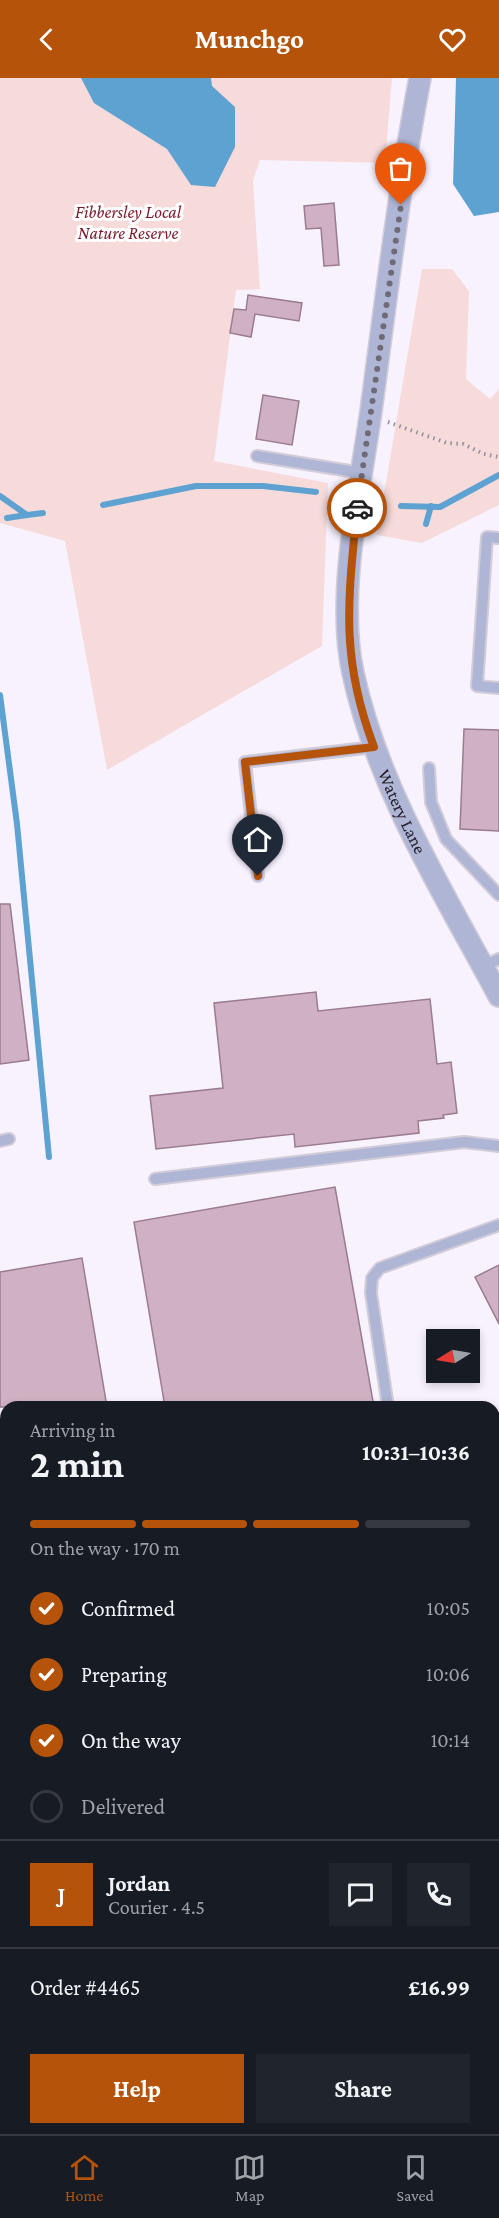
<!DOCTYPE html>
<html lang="en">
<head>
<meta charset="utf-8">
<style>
	:root { --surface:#171b24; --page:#20242c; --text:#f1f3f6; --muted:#9ea1a6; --line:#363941; --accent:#b45309 }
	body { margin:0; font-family:"Crimson Pro",serif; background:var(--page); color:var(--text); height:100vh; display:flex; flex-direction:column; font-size:22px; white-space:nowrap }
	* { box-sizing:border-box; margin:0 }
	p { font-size:20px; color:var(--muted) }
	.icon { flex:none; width:33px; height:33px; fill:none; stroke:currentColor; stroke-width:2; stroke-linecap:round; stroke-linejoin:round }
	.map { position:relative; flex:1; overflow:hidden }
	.details { position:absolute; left:0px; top:1323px; width:500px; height:734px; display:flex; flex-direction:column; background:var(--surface); border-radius:18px 18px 0 0; box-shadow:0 3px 9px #0003 }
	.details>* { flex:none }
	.needle { width:39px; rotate:259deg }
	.fabs { position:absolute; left:426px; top:1251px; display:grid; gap:12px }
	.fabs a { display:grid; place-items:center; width:54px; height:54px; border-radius:0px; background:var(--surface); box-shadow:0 3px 9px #0003; font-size:30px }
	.pin { position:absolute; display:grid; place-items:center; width:51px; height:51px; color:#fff; margin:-62px -26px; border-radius:50% 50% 50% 0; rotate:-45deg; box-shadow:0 0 6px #0007 }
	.pin .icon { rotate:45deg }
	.courier { position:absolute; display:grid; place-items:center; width:60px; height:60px; margin:-30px; border:4px solid #b45309; border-radius:50%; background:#fff; color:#222; box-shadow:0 2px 8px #0007 }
	.summary em { font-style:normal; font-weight:700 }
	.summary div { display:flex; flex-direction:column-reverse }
	.summary { display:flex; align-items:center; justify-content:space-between; height:102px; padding:0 30px }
	h1 { font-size:39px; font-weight:700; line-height:45px }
	.bar { display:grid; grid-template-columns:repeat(4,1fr); gap:9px 6px; align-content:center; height:72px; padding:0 30px }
	.bar i { height:8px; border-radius:4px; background:var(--line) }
	.bar .current { background:var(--accent) }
	.bar p { grid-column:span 4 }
	.line { display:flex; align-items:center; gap:15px; padding:0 30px; border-top:2px solid var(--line) }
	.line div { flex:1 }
	.round { display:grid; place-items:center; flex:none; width:63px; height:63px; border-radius:0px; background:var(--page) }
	ol { padding:0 30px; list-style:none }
	li { display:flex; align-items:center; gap:18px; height:66px }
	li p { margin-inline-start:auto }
	li .icon { padding:6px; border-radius:50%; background:var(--accent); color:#fff; stroke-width:4 }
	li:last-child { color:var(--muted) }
	li i { width:33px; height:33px; border:3px solid var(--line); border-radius:50% }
	.cta { display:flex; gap:12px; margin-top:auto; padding:12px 30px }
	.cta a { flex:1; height:69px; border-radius:0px; background:var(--accent); color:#fff; font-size:24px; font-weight:700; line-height:69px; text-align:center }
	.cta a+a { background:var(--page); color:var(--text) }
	header { display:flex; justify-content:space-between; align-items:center; height:78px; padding:0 30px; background:var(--accent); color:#fff; font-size:27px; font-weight:700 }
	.tabs { display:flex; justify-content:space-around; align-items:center; height:84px; border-top:2px solid var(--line); background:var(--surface); font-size:16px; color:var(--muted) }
	.tabs a { display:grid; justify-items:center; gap:3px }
	.tabs .current { color:var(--accent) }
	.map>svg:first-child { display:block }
	.green { fill:#f7dbdb }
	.water { fill:#5da2d1 }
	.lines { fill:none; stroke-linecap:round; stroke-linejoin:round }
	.stream { stroke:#5da2d1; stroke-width:6 }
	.building { fill:#d0b1c3; stroke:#9a7c8e; stroke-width:1.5 }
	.service-casing { stroke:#d2ccd9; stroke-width:14 }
	.minor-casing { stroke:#d2ccd9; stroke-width:24 }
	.tertiary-casing { stroke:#d2ccd9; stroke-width:30 }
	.path { stroke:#948f9b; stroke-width:4; stroke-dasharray:1.5 4.5; stroke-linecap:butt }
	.service { stroke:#afb6d5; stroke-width:10 }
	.minor { stroke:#afb6d5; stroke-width:21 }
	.tertiary { stroke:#afb6d5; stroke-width:27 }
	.done { stroke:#6f6a75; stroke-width:6; stroke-dasharray:0 10.8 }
	.route { stroke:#b45309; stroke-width:8 }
	.labels { text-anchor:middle; stroke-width:6; stroke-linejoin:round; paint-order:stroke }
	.park-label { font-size:18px; font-style:italic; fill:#7b1c2c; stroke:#fff }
	.street-label { font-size:18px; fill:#25202b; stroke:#fff }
</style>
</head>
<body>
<header><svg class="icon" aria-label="back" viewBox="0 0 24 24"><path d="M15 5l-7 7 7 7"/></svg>Munchgo<svg class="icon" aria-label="heart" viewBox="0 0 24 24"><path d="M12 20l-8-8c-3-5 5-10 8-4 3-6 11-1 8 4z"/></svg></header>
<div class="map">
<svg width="499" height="2056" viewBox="0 0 499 2056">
	<rect width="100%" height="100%" fill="#f8f2ff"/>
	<g class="green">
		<polygon points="0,0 392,0 385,85 260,82 253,103 260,211 236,212 214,383 328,405 322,568 107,692 65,463 0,445"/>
		<polygon points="422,191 452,191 469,213 466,301 490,321 499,311 499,427 422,465 377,457"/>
	</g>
	<g class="water">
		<polygon points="81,0 211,0 212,8 235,29 235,69 215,109 191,107 167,71 94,25"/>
		<polygon points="456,0 499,0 499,134 474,138 453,106"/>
	</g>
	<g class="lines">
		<g class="stream">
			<polyline points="0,418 27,437 43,435"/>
			<polyline points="103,427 196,408 263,408 316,414"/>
			<polyline points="401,428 440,429 499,397"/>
			<polyline points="7,440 27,437"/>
			<polyline points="426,446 431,428"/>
			<polyline points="0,617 17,746 49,1079"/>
		</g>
	</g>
	<g class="building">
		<polygon points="334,125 339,187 324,188 321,150 306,151 304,128"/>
		<polygon points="248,217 302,225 299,243 255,236 251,259 230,255 234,231 246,232"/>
		<polygon points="263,317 299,323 292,367 256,361"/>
		<polygon points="464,651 499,652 499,753 460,751"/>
		<polygon points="0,826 10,826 29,982 0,986"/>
		<polygon points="316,914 318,933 430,921 437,986 451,984 457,1035 443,1037 444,1040 418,1043 419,1055 295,1069 294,1056 156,1071 150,1018 223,1010 214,925"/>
		<polygon points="335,1109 374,1329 165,1329 134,1144"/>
		<polygon points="82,1180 107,1329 0,1329 0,1194"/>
		<polygon points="499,1187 499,1246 475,1199"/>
	</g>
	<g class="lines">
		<g class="service-casing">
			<g id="service">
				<polyline points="257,378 362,395"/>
				<polyline points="499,460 487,459 477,608 499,610"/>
				<polyline points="429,690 431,724 446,761 499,817"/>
				<polyline points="258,798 245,684 374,669"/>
				<polyline points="483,888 499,881"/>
				<polyline points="0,1063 9,1061"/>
				<polyline points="155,1101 464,1064 499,1068"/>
				<polyline points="388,1329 371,1215 372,1200 380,1190 499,1147"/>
				<polyline points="494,2002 499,1998"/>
				<polyline points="280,2050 282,2056"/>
				<polyline points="439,2050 444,2056"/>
				<polyline points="426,2056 433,2050"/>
			</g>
		</g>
		<g class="minor-casing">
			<g id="minor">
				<path id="s1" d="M 420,0 C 399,110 386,222 371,333 C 360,410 336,520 353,595 C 378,711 444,815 499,918"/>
				<polyline points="0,1854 6,1891"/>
				<polyline points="44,2050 46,2056"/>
			</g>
		</g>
		<g class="tertiary-casing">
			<g id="tertiary">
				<polyline points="494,1743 499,1739"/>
				<polyline points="89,2056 100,2050"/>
			</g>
		</g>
		<polyline class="path" points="388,344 447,365 463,366 484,376 499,379"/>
		<use href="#service" class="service"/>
		<use href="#minor" class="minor"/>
		<use href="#tertiary" class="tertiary"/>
	</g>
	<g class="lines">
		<polyline class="done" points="357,430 401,127"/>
		<path class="route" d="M 258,798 L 245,684 L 374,669 C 340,579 348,523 357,430"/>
	</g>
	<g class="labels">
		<g class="park-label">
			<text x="128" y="140">Fibbersley Local<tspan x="128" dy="21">Nature Reserve</tspan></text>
		</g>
		<g class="street-label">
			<text dy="6" stroke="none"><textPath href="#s1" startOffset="748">Watery Lane</textPath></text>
		</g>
	</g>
</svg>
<div class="fabs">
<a><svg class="needle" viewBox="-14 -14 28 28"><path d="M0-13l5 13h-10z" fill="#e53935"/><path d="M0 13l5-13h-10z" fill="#9ea1a6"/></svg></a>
</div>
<div class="pin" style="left:401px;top:127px;background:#ea580c"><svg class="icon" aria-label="bag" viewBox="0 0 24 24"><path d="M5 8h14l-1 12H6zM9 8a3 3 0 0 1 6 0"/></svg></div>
<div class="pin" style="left:258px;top:798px;background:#1f2937"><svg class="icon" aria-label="home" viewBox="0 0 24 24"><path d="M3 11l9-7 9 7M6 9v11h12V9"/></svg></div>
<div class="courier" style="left:357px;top:430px"><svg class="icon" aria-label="car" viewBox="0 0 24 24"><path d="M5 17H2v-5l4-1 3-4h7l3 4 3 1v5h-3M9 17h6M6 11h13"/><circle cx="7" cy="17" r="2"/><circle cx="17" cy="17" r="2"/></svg></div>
<section class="details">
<div class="summary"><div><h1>2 min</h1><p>Arriving in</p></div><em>10:31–10:36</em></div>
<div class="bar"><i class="current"></i><i class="current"></i><i class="current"></i><i></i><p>On the way · 170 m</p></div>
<ol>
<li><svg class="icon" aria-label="check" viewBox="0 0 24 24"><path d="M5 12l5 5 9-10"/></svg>Confirmed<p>10:05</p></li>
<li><svg class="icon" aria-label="check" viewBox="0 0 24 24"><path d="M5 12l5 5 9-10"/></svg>Preparing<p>10:06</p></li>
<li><svg class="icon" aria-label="check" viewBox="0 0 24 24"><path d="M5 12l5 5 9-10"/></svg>On the way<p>10:14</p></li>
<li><i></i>Delivered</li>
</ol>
<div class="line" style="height:108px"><b class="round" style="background:var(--accent);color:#fff">J</b><div><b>Jordan</b><p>Courier · 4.5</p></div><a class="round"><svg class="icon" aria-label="chat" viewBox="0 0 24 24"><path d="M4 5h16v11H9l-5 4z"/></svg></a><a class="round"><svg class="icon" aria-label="phone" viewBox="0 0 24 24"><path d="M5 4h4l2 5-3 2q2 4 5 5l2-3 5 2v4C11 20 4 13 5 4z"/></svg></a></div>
<div class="line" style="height:78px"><div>Order #4465</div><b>£16.99</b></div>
<div class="cta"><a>Help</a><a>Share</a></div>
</section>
</div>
<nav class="tabs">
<a class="current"><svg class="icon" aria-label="home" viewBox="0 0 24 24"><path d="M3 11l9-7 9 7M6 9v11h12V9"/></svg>Home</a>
<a><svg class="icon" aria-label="map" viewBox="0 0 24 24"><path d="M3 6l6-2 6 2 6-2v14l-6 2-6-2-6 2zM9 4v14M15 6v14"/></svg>Map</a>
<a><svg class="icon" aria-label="saved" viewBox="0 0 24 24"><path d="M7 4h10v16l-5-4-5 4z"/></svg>Saved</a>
</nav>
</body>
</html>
